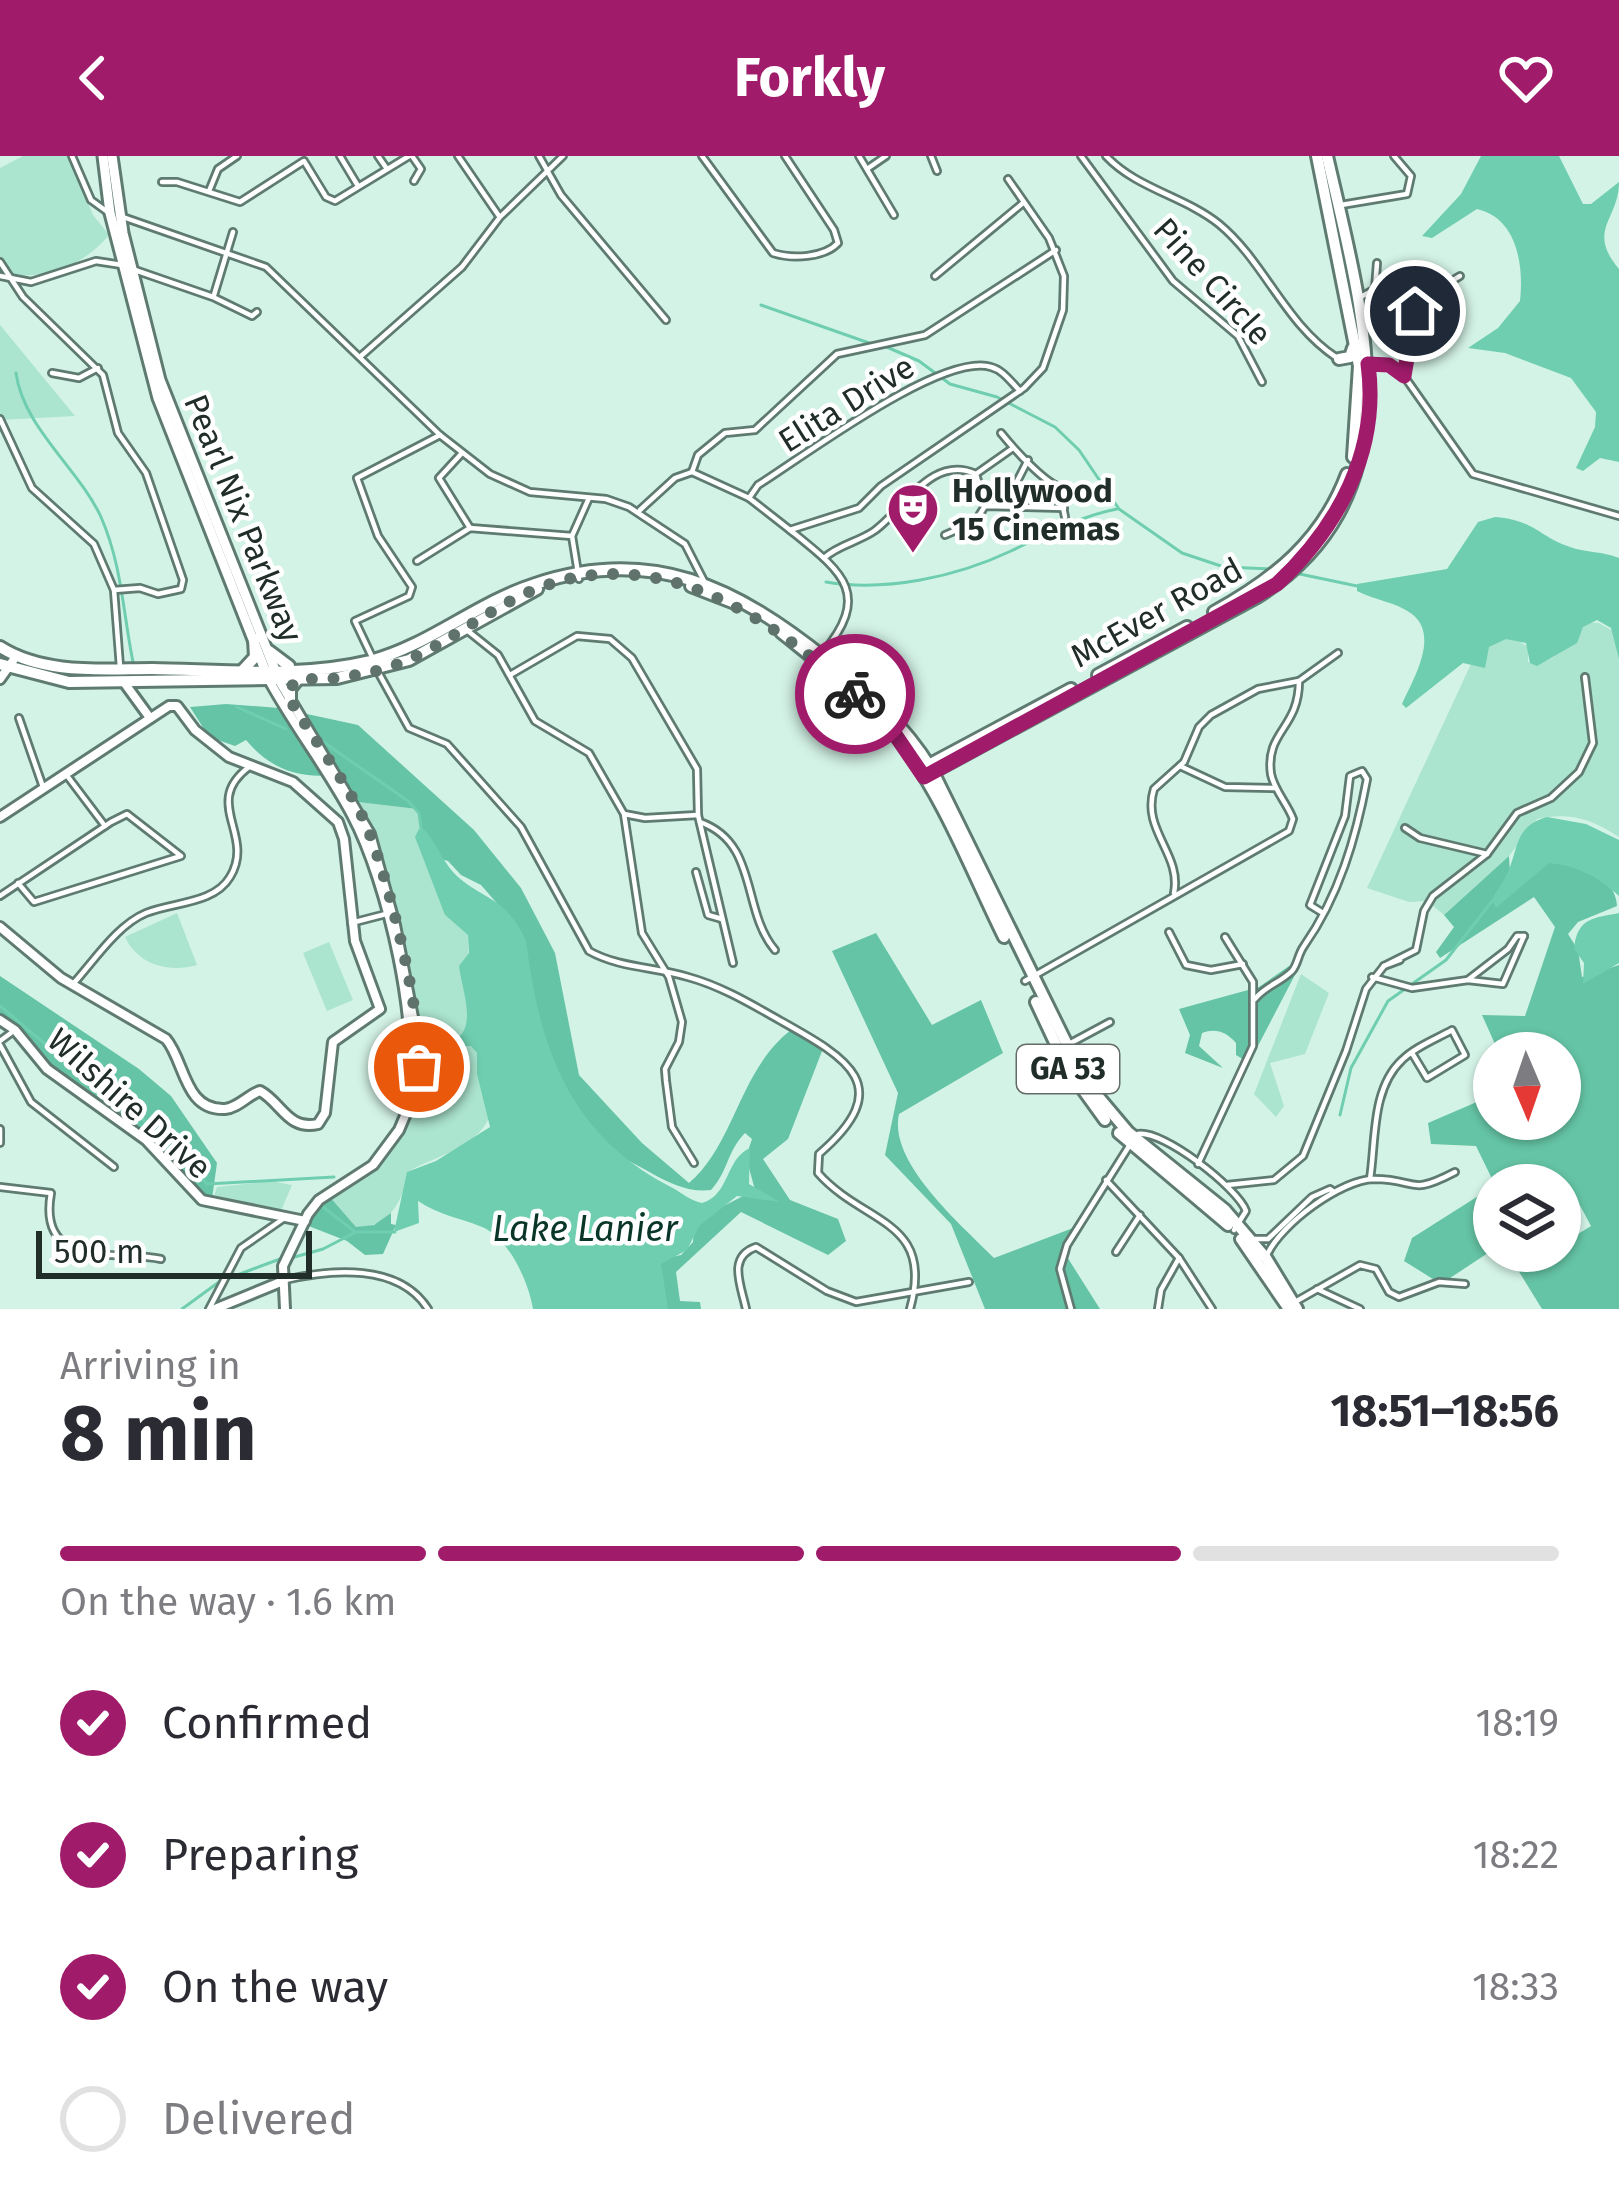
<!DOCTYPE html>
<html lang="en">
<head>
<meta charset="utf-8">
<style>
	:root { --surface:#fff; --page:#f7f7f7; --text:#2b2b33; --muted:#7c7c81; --line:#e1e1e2; --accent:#a01c6b }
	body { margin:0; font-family:"Fira Sans",sans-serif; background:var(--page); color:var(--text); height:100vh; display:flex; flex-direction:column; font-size:45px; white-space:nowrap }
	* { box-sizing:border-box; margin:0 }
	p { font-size:39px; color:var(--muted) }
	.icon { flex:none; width:66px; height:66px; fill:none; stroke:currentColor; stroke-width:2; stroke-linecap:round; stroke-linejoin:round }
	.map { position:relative; height:1153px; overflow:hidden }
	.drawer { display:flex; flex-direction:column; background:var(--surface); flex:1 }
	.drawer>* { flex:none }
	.needle { width:78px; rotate:178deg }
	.fabs { position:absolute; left:1473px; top:876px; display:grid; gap:24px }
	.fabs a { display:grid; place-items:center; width:108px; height:108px; border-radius:50%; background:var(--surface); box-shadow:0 3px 9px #0004; font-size:60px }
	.scale { position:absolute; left:36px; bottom:30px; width:276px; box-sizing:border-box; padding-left:12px; border:6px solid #212d29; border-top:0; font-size:33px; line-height:42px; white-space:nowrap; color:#212d29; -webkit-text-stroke:9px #fff; paint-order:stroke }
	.pin { position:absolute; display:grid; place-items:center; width:102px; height:102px; color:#fff; margin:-51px; border:6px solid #fff; border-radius:50%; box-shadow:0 3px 12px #0007 }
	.courier { position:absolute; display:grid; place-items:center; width:120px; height:120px; margin:-60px; border:9px solid #a01c6b; border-radius:50%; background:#fff; color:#222; box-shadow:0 3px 15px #0007 }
	.overview em { font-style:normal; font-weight:700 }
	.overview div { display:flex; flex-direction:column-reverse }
	.overview { display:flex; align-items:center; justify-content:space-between; height:204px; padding:0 60px }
	h1 { font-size:78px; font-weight:700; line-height:90px }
	.bar { display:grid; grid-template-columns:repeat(4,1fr); gap:18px 12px; align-content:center; height:144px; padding:0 60px }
	.bar i { height:15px; border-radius:9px; background:var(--line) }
	.bar .selected { background:var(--accent) }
	.bar p { grid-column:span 4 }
	ol { padding:0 60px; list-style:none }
	li { display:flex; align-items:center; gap:36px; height:132px }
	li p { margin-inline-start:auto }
	li .icon { padding:12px; border-radius:50%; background:var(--accent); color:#fff; stroke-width:4 }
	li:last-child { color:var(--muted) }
	li i { width:66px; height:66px; border:6px solid var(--line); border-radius:50% }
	header { display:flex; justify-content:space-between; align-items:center; height:156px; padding:0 60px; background:var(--accent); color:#fff; font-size:54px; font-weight:700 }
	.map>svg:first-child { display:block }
	.green { fill:#abe4cf }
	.forest { fill:#65c4a5 }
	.water { fill:#6fceaf }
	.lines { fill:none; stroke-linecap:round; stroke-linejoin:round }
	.stream { stroke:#6fceaf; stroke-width:3 }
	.minor-casing { stroke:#5f7b71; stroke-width:10 }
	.tertiary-casing { stroke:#5f7b71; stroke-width:14 }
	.secondary-casing { stroke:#5f7b71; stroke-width:15 }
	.primary-casing { stroke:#5f7b71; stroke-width:16 }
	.minor { stroke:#fff; stroke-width:4.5 }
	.tertiary { stroke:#fff; stroke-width:8 }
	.secondary { stroke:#fff; stroke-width:9 }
	.primary { stroke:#fff; stroke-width:10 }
	.done { stroke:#60726c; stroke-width:12; stroke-dasharray:0 21.6 }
	.route { stroke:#a01c6b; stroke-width:15 }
	.labels { text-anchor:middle; stroke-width:9; stroke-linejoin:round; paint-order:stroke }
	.shield { fill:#fff; stroke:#646c69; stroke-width:3 }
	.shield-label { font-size:30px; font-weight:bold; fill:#212d29 }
	.street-label { font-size:33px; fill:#212d29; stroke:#fff }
	.poi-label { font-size:33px; font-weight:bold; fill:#212d29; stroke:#fff; text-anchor:start }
	.water-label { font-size:36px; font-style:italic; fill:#093629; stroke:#fff }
</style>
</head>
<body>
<header><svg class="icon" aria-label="back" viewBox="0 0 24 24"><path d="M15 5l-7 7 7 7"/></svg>Forkly<svg class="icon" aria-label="heart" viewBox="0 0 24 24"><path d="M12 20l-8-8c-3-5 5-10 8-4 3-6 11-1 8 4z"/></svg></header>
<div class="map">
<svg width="1619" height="1153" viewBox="0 0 1619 1153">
	<rect width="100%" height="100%" fill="#d4f3e7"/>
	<g class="green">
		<path d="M 23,0 L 68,0 L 93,59 L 109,79 C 81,112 43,125 0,117 L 0,12 Z"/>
		<polygon points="0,169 75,260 0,264"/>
		<path d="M 1587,466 L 1599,467 L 1615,476 L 1619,489 L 1619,681 C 1591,663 1570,656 1537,663 L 1509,700 L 1444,759 L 1427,745 L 1409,746 L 1367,732 L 1471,508 L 1496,485 L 1513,481 L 1528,491 L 1528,506 C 1554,511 1572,485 1587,466 Z"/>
		<path d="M 358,646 L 417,653 L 445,759 L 468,779 L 470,866 L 455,889 L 472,890 L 477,897 L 477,918 L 488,960 L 499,960 L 489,962 C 475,993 434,1000 408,1016 C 404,1044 388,1073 356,1071 L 329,1040 C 444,987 426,888 402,786 C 391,737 380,691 358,646 Z"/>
		<path d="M 177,757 L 197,809 C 169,817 138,809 125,781 Z"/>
		<polygon points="329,786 353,844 327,855 303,797"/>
		<polygon points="1301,818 1329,837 1305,898 1270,907 1284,950 1276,961 1254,938"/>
		<polygon points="271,1025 292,1029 280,1057 213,1043 217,1031"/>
	</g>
	<g class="forest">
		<path d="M 226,548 L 279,552 L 358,569 L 474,674 L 521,732 L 555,797 L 579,919 L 642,987 L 689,1027 C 735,988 739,914 791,874 L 824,890 L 788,983 L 763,1003 L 790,1044 L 838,1063 L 846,1085 L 828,1099 L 741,1056 L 676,1116 L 680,1145 L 700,1146 L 701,1153 L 667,1153 L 657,1104 L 681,1099 L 693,1086 L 694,1065 L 755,1034 L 746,1001 L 752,983 L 745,977 C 727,995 728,1016 711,1034 C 671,1039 641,1004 603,995 L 556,924 L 539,881 L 508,760 L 481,729 L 461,719 L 448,705 L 431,700 L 437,729 L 417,653 L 358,646 L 340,618 C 301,624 271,614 246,584 L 235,590 L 209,581 L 190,551 Z"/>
		<path d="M 1509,700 L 1510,718 C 1521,714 1536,707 1549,706 C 1577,704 1616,720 1617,750 L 1578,766 L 1568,778 L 1578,794 L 1582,821 L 1619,809 L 1619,1153 L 1542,1153 L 1518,1114 L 1550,1095 L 1560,1095 L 1560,1089 L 1591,1070 L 1575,1040 L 1560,1050 L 1560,1029 L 1495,1029 L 1476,990 L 1431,988 L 1428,967 L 1493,939 L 1494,933 L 1494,963 L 1560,963 L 1560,897 L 1499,897 L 1482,859 L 1525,860 L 1555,771 L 1534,741 L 1440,802 L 1436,796 L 1454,771 L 1444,759 Z"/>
		<path d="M 876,777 L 932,869 L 981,844 L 1003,897 L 899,958 C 888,1007 962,1069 994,1102 L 1073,1072 L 1064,1096 L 1100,1153 L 985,1153 L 951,1068 L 885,999 L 898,937 L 832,795 Z"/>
		<path d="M 1289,810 L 1297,815 L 1249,907 L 1236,899 L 1236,887 C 1226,876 1216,872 1202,877 L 1199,890 L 1223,912 L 1185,897 L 1190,879 L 1179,853 L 1259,831 Z"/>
		<polygon points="0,820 139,913 171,940 217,1007 211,1050 197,1042 158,996 42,912 17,877 0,865"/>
		<polygon points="1494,1030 1494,1093 1441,1128 1404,1105 1412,1082"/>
		<polygon points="329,1040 356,1071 374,1069 391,1057 391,1068 396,1069 383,1098 365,1099 347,1085 306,1069 315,1052"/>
	</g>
	<g class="water">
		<path d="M 1481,0 L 1559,0 L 1583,48 L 1591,48 L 1619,26 C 1619,64 1586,74 1619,113 L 1619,306 L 1600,302 L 1583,315 L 1576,312 L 1595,271 L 1596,256 L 1571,222 L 1505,197 L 1468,192 L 1498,172 L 1520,145 C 1524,109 1517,62 1477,53 L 1432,82 L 1422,80 L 1461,38 Z"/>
		<path d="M 1495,361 C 1535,364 1539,381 1570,391 C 1587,397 1602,395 1619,402 L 1619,503 L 1611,472 L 1597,464 L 1583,471 L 1577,487 L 1537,510 L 1530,507 L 1526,487 L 1506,483 L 1489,491 L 1485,512 L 1463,507 L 1406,552 L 1402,548 C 1413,523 1440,480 1412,458 C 1396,446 1374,444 1357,435 L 1357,428 L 1447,413 L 1478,366 Z"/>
		<path d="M 1547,661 L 1586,668 L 1619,684 L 1619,740 C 1597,720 1578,710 1549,707 L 1496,752 L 1492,743 C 1497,734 1503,726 1508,716 C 1519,690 1515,670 1547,661 Z"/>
		<path d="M 419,673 L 425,674 C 437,688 444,709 458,721 C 489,747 504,740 526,784 C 539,891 569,978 669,1030 C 681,1036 689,1044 702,1047 C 730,1039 725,1003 750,992 L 749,1028 L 780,1046 L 737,1040 L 699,1070 L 687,1094 L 661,1108 L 668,1153 L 533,1153 C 529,1127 509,1082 482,1071 C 460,1062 439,1059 418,1045 L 419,1067 L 394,1076 L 407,1016 L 436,1005 L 490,971 L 477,918 L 477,897 L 471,890 L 455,890 L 454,885 C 478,871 462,835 459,810 L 469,797 L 468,779 L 445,759 L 415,681 Z"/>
		<path d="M 1619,757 L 1619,807 L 1583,828 L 1584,807 L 1574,793 C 1577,762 1593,762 1619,757 Z"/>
	</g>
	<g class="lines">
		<g class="stream">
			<polyline points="761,149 872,188"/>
			<polyline points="882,189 919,205 950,228 997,241 1055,271 1079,294 1119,353 1182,397 1224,411 1274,413"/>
			<path d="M 16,217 C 23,271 79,313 101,361 C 122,409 123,457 133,506"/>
			<polyline points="1295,417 1357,430"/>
			<path d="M 826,426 C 886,436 956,421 1011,395 C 1045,379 1080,360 1117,353"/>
			<polyline points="237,551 286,573"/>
			<polyline points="322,585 408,645 419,657 421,672"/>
			<polyline points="0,850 77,915 136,953 151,975 164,980 207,1028 334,1021"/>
			<polyline points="1340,959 1351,912 1388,845 1446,804 1493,744"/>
			<polyline points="319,1048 354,1075"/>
			<polyline points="291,1102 323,1093 356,1076 395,1076"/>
			<polyline points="229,1122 280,1103"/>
			<polyline points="182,1153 219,1126"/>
		</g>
		<g class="minor-casing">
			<g id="minor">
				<polyline points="72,0 91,44 109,57"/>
				<polyline points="340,0 358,30"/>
				<polyline points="378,0 387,13"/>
				<polyline points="412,0 421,13 414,25"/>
				<polyline points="458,0 499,60"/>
				<polyline points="539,0 561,39 666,164"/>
				<path d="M 702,0 L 773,97 C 792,103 824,102 838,87 L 834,74 L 785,0"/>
				<polyline points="859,0 894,59"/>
				<polyline points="931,0 937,15"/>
				<polyline points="1081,0 1173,125 1238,180 1262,226"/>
				<path d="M 1106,0 C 1137,33 1184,40 1219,68 C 1265,106 1284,167 1337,202"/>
				<polyline points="867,13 886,0"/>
				<polyline points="162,26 177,26 240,46 304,5 326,41 335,45 409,0"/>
				<polyline points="209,35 218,13 237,0"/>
				<polyline points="1341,49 1407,38 1411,20 1394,0"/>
				<polyline points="120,60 266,111 440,279 490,318 530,336 606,343 629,351 685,388 706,429"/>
				<polyline points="0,106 23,141 103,219 118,277 146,317 183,424 181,433 158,438 140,432 114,434"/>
				<polyline points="132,113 213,141 252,160 257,156"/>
				<polyline points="0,120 31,126 96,105 122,109"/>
				<polyline points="935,120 1023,47"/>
				<polyline points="214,139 233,76"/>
				<polyline points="1359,142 1375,133 1377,107"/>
				<polyline points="361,200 462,111 500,61 563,0"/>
				<polyline points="1365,209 1389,209 1404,220 1473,318 1619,360"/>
				<polyline points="52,217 79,222 98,212"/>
				<polyline points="1404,220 1417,146 1460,120"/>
				<polyline points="0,263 32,332 94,388 114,434 120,511"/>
				<path d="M 1001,277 C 1014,293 1042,324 1059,331 L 1065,361"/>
				<polyline points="462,297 439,322 470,372"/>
				<polyline points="692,316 749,342"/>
				<polyline points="1006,347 1028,304"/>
				<polyline points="985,350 976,318 1013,292"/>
				<polyline points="640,354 675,322 692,316 698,299 725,277 755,274 837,198 925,179 1056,94"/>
				<path d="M 790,374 L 749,342 L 758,329 C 803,301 942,196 991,211 C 1003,214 1011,226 1020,235"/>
				<polyline points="945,379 975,366 985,350 1064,352"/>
				<path d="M 824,402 C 838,389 858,386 874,375 C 905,353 931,298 976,318"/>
				<polyline points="417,405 470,372 572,380"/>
				<polyline points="579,423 572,380 589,342"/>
				<polyline points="468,475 498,499 535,565 589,597 624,658 645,662 698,659"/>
				<path d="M 822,498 C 873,437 842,416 790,374 L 859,352 L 881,330 L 1024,232 L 1043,212 L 1063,154 L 1064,120 L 1049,82 L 1008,23"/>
				<polyline points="373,503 355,465 409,440 412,431 378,380 357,322 440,279"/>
				<path d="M 377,514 L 409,572 L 447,588 L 521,671 L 589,795 C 619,812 656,811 688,821 C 721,830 751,848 781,865 C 847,902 898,930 819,998 L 818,1017 C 864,1069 935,1063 910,1153"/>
				<polyline points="510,519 577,480 610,483 632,502 697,613 698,659 733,807"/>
				<polyline points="19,562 43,631"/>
				<polyline points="1180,610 1225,631 1275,632"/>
				<polyline points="65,617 105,670"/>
				<polyline points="624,658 642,777 669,821 682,866 679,886 665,913 666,925 672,971 694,1007"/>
				<path d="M 700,666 C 759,687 741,754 775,794"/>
				<polyline points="1405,672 1420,682 1487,698"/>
				<polyline points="696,716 708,759 722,763"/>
				<path d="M 1174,737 C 1182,698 1141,674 1154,633 L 1184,606 L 1199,571 L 1211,559 L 1258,533 L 1299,525"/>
				<polyline points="0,740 111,666 127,658 181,700 34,746 18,727"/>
				<polyline points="351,767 386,758"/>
				<polyline points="1169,776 1186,809 1211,814 1243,808"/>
				<polyline points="1400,804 1384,810 1416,794 1424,755 1433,740 1487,698 1517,657 1551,642 1579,616 1593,587 1585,521"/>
				<polyline points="1372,821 1412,832 1468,824 1503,828 1524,780"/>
				<polyline points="1469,823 1508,793 1517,780 1524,780"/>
				<path d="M 1025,825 L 1289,675 L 1293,663 C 1287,647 1274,634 1271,618 C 1265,575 1299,573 1299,525 L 1338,497"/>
				<path d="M 73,828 C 94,805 117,769 146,757 C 173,746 214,748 230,721 C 256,679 201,647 249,611"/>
				<path d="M 1255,843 C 1265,830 1280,827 1292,815 C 1298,808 1298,798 1304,790 C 1339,740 1356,682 1367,623 L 1362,615 L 1350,620 L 1345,660 L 1310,749 L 1323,757"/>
				<polyline points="0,885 15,874"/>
				<polyline points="1069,888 1110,866"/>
				<polyline points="0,889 31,946 114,1011"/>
				<polyline points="0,973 0,987"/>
				<path d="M 1138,978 C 1162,973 1238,1032 1246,1055 L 1234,1074"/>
				<polyline points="1198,1008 1253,890 1253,826 1225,781"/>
				<path d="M 1370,1023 C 1376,985 1371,933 1402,904 C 1415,891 1436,883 1452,874 L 1465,899 L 1427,922 L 1412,897"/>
				<polyline points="1106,1024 1179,1102 1212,1153"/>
				<polyline points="1227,1029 1274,1024 1303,1000 1346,895 1366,833 1384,810"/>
				<path d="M 0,1031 L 51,1037 C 37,1114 116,1094 161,1103"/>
				<polyline points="1254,1083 1268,1083 1312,1041 1330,1033 1334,1036"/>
				<polyline points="1116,1096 1140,1059"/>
				<path d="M 1268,1097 C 1282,1068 1340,1024 1374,1023 C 1419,1023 1407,1041 1455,1016"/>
				<path d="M 285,1124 C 331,1113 399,1107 428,1153"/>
				<polyline points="1317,1133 1360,1153"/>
				<polyline points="1295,1146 1360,1109 1376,1113 1389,1136 1399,1141 1439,1126 1465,1128"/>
				<polyline points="209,1153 241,1092 283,1063"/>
				<path d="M 746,1153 C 741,1129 727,1101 756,1091 L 827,1135 L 856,1146 L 969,1126"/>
				<polyline points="1071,1153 1060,1113 1067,1089 1131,987"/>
				<polyline points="1158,1153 1161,1134 1179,1102"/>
			</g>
		</g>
		<g class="tertiary-casing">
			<g id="tertiary">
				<polyline points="0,523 17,499"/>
				<polyline points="278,523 370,678 395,769 419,892 415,936 399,974 373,1009 319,1044 308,1058 283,1110 285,1153"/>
				<path d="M 269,524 C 294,570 327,612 352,659 C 387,724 423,878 406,949"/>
				<polyline points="123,525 150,562"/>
				<path d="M 0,661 L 169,550 L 177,550 L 195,574 L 229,601 L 293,626 L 338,666 L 344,683 L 355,785 L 380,853 L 333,886 L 325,957 L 318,968 C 288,975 281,946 260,935 C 248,939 238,952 225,953 C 184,955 185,905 166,883 L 61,822 L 0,771"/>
				<polyline points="0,864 15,874 47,913 146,984 202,1044 305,1065"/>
				<polyline points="215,1153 283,1125"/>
			</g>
		</g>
		<g class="secondary-casing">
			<g id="secondary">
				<polyline points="103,0 110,57 158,242 267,519"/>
				<polyline points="112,0 123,77 160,224 277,519"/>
			</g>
		</g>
		<g class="primary-casing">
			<g id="primary">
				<polyline points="1317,0 1359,210 1353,301"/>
				<polyline points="1339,203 1350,201 1353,192"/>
				<polyline points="691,430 735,447"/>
				<path d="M 1214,456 C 1274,423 1322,385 1347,318"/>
				<path d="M 781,476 C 822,509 866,542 899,583 C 944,642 971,714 1004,781"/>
				<path d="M 0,491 C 44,519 102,513 152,513 C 222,514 300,522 370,505 C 430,489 476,447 535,428 C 652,389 736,431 827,504 C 868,537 906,570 933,616 L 1085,925 L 1128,976 L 1225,1054 L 1266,1102 L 1297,1153"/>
				<polyline points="269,495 289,510"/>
				<polyline points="0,508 69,526 337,522 409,504 537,433"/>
				<polyline points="243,514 255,501 254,483"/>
				<polyline points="1098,519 1187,471"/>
				<polyline points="290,544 290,533 298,523"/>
				<polyline points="923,612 1071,533"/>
				<path d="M 931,617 L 1257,441 C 1421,338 1362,154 1327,0"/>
				<polyline points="1036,846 1066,910 1105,964"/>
				<polyline points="1119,977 1228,1069"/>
				<polyline points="1241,1083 1289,1153"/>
			</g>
		</g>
		<use href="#minor" class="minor"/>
		<use href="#tertiary" class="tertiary"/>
		<use href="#secondary" class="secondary"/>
		<use href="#primary" class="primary"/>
	</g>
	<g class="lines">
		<path class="done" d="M 419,911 C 422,857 387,715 364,664 C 344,622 314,584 290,544 L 293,527 C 306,521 322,524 337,522 C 361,519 386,514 408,504 C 452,485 491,451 536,433 C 658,385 768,460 855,538"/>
		<path class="route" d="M 855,538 L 896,580 L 924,621 L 1277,428 C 1338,371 1380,295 1368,208 L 1389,209 L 1404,220 L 1415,155"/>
	</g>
	<defs>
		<g id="theatre-pin" transform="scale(2.7)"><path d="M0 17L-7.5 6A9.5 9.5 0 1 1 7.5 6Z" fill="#a01c6b" stroke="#fff"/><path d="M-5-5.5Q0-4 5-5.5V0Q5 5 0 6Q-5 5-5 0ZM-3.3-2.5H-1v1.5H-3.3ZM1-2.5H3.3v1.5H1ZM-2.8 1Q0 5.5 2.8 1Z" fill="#fff"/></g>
	</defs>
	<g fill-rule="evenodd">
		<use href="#theatre-pin" x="913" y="353"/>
	</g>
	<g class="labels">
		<rect class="shield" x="1017" y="889" width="102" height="48" rx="9"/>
		<g class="shield-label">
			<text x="1068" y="923">GA 53</text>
		</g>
		<g class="street-label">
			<text transform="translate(1213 125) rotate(48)" y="12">Pine Circle</text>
			<text transform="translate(846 247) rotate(-32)" y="12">Elita Drive</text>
			<text transform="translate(244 362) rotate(68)" y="12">Pearl Nix Parkway</text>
			<text transform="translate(1156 456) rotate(-29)" y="12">McEver Road</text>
			<text transform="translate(130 947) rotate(42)" y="12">Wilshire Drive</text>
		</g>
		<g class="poi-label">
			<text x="952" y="346">Hollywood<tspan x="952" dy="38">15 Cinemas</tspan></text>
		</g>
		<g class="water-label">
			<text x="585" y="1085">Lake Lanier</text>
		</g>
	</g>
</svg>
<div class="fabs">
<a><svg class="needle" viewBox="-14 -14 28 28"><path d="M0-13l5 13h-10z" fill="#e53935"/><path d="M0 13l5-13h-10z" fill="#7c7c81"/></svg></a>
<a><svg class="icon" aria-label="layers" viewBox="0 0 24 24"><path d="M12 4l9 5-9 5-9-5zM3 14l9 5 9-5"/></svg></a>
</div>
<div class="scale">500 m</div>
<div class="pin" style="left:419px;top:911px;background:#ea580c"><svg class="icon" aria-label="bag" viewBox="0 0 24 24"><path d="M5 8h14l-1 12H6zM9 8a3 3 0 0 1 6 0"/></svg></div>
<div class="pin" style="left:1415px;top:155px;background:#1f2937"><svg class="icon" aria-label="home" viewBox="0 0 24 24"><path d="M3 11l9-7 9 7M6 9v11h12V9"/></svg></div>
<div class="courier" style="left:855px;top:538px"><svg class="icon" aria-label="bike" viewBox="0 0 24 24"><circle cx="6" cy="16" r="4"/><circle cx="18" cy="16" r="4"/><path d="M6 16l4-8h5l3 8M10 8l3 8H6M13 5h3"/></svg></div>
</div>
<section class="drawer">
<div class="overview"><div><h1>8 min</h1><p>Arriving in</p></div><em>18:51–18:56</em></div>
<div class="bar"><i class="selected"></i><i class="selected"></i><i class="selected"></i><i></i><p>On the way · 1.6 km</p></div>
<ol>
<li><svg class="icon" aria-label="check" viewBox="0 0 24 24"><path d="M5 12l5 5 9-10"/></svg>Confirmed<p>18:19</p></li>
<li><svg class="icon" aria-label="check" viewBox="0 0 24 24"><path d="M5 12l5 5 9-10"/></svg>Preparing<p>18:22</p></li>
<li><svg class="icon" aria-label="check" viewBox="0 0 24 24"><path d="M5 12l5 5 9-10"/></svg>On the way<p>18:33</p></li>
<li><i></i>Delivered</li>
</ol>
</section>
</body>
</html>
